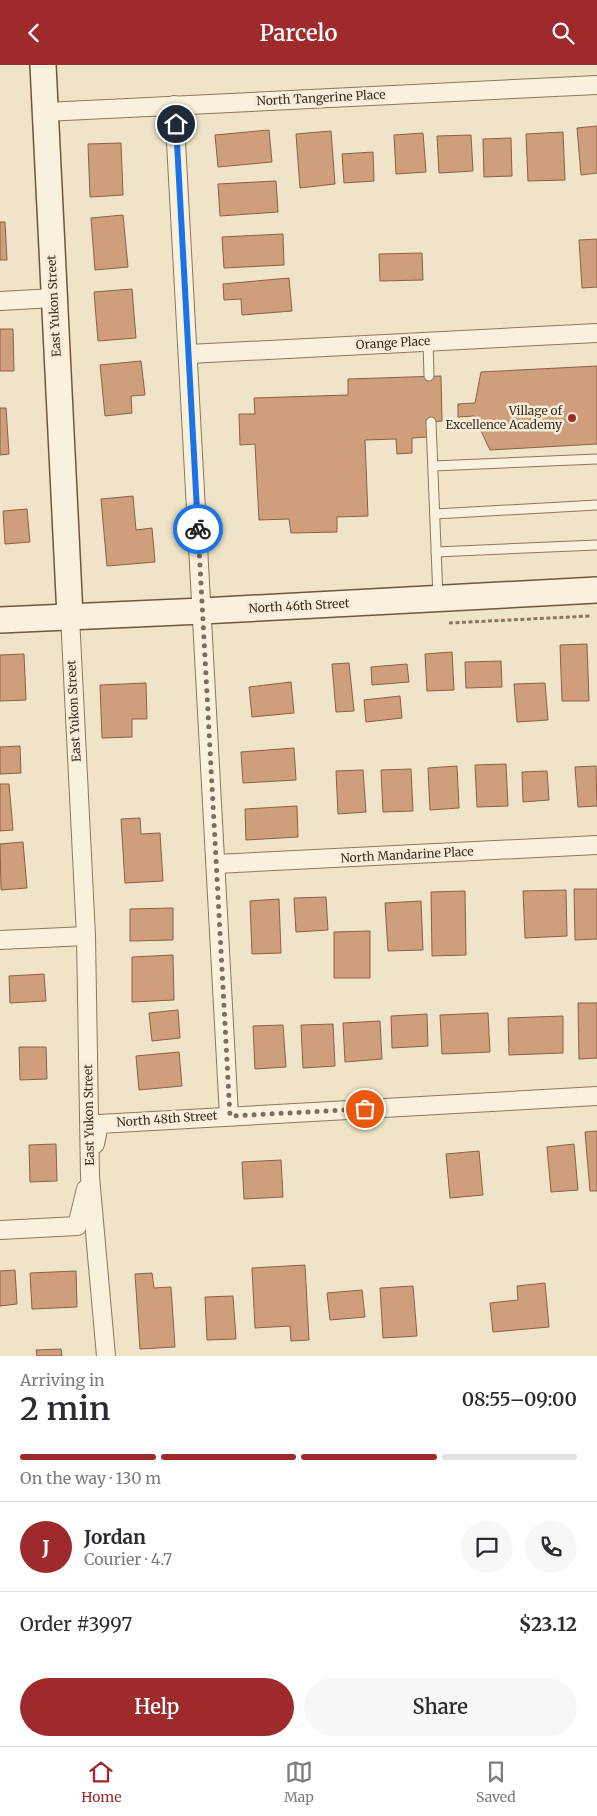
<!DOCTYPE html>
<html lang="en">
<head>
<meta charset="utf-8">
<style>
	:root { --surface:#fff; --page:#f7f7f7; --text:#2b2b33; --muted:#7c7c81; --line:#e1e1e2; --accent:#9e2a2b }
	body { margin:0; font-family:Merriweather,serif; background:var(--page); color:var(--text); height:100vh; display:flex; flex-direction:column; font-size:19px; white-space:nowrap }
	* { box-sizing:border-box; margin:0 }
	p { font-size:16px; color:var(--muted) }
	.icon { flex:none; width:28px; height:28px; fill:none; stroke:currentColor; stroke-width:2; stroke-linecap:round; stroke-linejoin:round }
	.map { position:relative; height:1291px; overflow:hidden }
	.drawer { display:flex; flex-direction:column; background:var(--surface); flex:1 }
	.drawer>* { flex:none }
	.pin { position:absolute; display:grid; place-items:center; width:42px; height:42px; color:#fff; margin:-21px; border:2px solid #fff; border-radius:50%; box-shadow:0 1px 5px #0007 }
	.courier { position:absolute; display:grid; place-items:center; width:50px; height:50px; margin:-25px; border:4px solid #1a73e8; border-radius:50%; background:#fff; color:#222; box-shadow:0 1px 6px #0007 }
	.summary em { font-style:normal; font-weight:600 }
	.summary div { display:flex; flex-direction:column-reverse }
	.summary { display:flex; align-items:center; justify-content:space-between; height:85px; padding:0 20px }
	h1 { font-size:32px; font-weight:600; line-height:38px }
	.bar { display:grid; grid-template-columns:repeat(4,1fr); gap:8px 5px; align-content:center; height:60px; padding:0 20px }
	.bar i { height:6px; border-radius:4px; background:var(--line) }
	.bar .on { background:var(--accent) }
	.bar p { grid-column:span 4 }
	.line { display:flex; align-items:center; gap:12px; padding:0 20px; border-top:1px solid var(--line) }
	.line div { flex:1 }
	.round { display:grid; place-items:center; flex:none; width:52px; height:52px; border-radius:26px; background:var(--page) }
	.primary-button { display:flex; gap:10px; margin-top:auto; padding:10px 20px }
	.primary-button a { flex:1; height:58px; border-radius:30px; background:var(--accent); color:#fff; font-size:20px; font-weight:600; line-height:58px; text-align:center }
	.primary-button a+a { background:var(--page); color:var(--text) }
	header { display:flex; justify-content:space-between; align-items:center; height:65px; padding:0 20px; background:var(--accent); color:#fff; font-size:22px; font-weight:600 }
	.dock { display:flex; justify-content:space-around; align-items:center; height:70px; border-top:1px solid var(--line); background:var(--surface); font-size:14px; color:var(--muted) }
	.dock a { display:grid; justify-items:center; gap:2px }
	.dock .on { color:var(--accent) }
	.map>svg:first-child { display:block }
	.building { fill:#cf9f7d; stroke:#8d5f41 }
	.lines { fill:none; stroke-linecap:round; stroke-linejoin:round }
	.lane-casing { stroke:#8d765c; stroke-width:11 }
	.street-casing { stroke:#8d765c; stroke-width:20 }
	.secondary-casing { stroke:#6f573f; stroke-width:28 }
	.path { stroke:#8d765c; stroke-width:3; stroke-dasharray:4 2.5; stroke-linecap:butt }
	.lane { stroke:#faf1dc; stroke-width:9 }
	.street { stroke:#faf1dc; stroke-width:18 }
	.secondary { stroke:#faf1dc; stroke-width:25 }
	.done { stroke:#7c6e5b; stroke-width:5; stroke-dasharray:0 9 }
	.route { stroke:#1a73e8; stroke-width:6 }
	.poi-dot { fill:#9e2a2b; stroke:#f7eed8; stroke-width:2 }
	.labels { text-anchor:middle; stroke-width:5; stroke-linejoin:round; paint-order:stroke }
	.street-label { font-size:12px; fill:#3d2e20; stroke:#f7eed8 }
	.poi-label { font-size:12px; fill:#3d2e20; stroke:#f7eed8; text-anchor:end }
</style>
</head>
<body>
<header><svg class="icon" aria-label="back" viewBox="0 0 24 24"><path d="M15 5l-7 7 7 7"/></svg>Parcelo<svg class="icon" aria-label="search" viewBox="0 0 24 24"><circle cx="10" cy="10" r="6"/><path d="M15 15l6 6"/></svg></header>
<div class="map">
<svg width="597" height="1291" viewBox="0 0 597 1291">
	<rect width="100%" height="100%" fill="#f0e4c8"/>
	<g class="building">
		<polygon points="597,61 597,108 581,110 577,63"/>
		<polygon points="269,65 272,97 218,102 215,70"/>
		<polygon points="331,66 335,119 300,123 296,69"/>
		<polygon points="563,67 565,115 528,116 526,69"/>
		<polygon points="423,68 426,107 396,109 394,70"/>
		<polygon points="471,70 473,106 439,108 437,71"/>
		<polygon points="511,73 512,111 484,112 483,74"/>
		<polygon points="121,78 123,130 90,132 88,79"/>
		<polygon points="373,87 374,116 344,118 342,89"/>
		<polygon points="276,116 278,147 220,151 218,119"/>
		<polygon points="123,150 128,202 95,205 91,153"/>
		<polygon points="0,157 5,157 7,195 0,195"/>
		<polygon points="283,169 284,200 224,203 222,172"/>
		<polygon points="597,174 597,222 582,223 579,175"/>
		<polygon points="422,188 423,215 380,216 379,189"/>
		<polygon points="289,213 292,246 242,250 241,234 224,235 223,219"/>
		<polygon points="132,224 136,273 98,276 94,227"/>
		<polygon points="0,264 13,264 14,306 0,306"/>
		<polygon points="141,296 145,330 131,331 132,348 105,351 100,300"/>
		<polygon points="597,301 597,379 490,385 474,351 458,352 458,339 475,338 481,307"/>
		<polygon points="441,311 442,356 427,357 427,372 412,373 412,388 397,389 396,374 365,375 368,451 337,452 337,467 291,468 289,454 259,455 255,379 240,380 239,349 255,349 254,333 348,330 348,314"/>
		<polygon points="0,343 6,343 9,389 0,390"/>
		<polygon points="133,431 136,465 152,463 155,497 107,501 101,434"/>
		<polygon points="27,444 30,477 5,479 3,446"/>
		<polygon points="587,579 589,636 562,636 560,580"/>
		<polygon points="452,587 454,625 427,626 425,589"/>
		<polygon points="24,589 26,635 0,636 0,590"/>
		<polygon points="501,596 502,622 466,623 465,597"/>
		<polygon points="349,598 354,646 336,647 332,599"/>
		<polygon points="407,599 409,617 372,620 371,602"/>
		<polygon points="291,617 294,648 252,652 249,622"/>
		<polygon points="146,618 147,654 132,654 132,672 102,673 100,620"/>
		<polygon points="545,618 548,655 517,657 514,619"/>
		<polygon points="400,631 402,653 366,657 364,635"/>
		<polygon points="20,681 21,708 0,709 0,682"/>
		<polygon points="294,683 296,715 243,718 241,687"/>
		<polygon points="506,699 508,741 477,742 475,700"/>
		<polygon points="457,701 459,743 430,745 428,703"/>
		<polygon points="596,701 597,741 578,742 575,702"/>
		<polygon points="411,704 413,746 383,747 381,705"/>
		<polygon points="363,705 366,747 338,749 336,706"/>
		<polygon points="547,706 549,735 523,737 522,707"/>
		<polygon points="0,719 9,719 13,765 0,766"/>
		<polygon points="297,741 298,772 246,775 245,744"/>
		<polygon points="140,753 141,769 160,768 163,816 125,818 121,754"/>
		<polygon points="23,777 27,823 1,825 0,779"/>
		<polygon points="574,824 597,824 597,874 575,875"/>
		<polygon points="566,825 567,871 525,873 523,826"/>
		<polygon points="465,826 466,890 432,891 431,827"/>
		<polygon points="326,832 328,865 296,867 294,833"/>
		<polygon points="279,834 281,888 252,889 250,836"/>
		<polygon points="421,836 423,885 388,886 385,838"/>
		<polygon points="173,843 173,875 130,876 130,844"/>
		<polygon points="370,866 370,913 334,913 334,867"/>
		<polygon points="173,890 174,935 132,937 132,892"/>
		<polygon points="44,909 46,936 10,938 9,911"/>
		<polygon points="578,938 597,938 597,993 579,994"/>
		<polygon points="178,945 180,973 152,976 149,948"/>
		<polygon points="488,948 490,987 442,989 440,950"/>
		<polygon points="427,949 428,981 392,983 391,951"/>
		<polygon points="563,951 563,988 509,990 508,953"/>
		<polygon points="380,956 382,994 345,997 343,958"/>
		<polygon points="333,959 335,1001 303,1003 301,960"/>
		<polygon points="283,960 286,1002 255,1004 253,961"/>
		<polygon points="19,982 46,982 47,1014 20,1015"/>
		<polygon points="179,987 182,1021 139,1025 136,991"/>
		<polygon points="597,1066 597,1126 590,1126 585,1067"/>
		<polygon points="56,1079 57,1116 30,1117 29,1080"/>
		<polygon points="574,1079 578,1125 551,1127 547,1082"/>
		<polygon points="479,1086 483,1130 450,1133 446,1089"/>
		<polygon points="281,1095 283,1132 244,1134 242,1097"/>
		<polygon points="305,1200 309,1275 291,1276 290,1261 255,1263 252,1203"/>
		<polygon points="15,1205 17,1239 0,1241 0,1206"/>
		<polygon points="76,1206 77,1242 32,1244 30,1208"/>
		<polygon points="152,1208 154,1223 171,1222 175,1282 140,1284 135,1209"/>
		<polygon points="545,1218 549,1262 493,1267 490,1238 518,1235 517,1221"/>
		<polygon points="413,1221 417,1271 383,1273 380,1223"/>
		<polygon points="362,1225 365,1252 330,1255 327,1228"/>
		<polygon points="233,1231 236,1274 207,1275 205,1232"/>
		<polygon points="61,1284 62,1291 37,1291 36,1285"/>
	</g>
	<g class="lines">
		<g class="lane-casing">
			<g id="lane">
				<polyline points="428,277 429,311"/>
				<polyline points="431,357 438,533"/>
				<polyline points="433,401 597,394"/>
				<polyline points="435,449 597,440"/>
				<polyline points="436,487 597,480"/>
			</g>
		</g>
		<g class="street-casing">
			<g id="street">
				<polyline points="174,40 229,1051"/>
				<polyline points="45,47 597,20"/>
				<polyline points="0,236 54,233"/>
				<polyline points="189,289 597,268"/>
				<polyline points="70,551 86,871 90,1112 106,1291"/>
				<polyline points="216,799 597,780"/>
				<polyline points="0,875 86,871"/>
				<polyline points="95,1079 99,1059 597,1031"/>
				<polyline points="0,1165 77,1161 86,1124"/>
			</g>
		</g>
		<g class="secondary-casing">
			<g id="secondary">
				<polyline points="43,0 70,551"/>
				<polyline points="0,555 202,546 597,525"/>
			</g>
		</g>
		<polyline class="path" points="449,558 590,551"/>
		<use href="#lane" class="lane"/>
		<use href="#street" class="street"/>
		<use href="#secondary" class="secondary"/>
	</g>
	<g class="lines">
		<polyline class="done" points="198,464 230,1051 365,1044"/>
		<polyline class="route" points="176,59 198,464"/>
	</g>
	<circle class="poi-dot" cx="572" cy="353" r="5"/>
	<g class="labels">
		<g class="street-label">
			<text transform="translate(321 33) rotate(-3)" y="4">North Tangerine Place</text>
			<text transform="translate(54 241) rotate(-93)" y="4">East Yukon Street</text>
			<text transform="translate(393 278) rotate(-3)" y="4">Orange Place</text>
			<text transform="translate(299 541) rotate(-3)" y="4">North 46th Street</text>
			<text transform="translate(74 646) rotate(-93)" y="4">East Yukon Street</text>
			<text transform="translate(407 790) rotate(-3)" y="4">North Mandarine Place</text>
			<text transform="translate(89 1050) rotate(-91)" y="4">East Yukon Street</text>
			<text transform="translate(167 1054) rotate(-4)" y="4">North 48th Street</text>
		</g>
		<g class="poi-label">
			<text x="562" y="350">Village of<tspan x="562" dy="14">Excellence Academy</tspan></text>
		</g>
	</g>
</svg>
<div class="pin" style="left:365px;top:1044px;background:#ea580c"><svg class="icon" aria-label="bag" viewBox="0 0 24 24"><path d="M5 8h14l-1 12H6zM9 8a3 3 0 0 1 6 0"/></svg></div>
<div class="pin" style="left:176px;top:59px;background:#1f2937"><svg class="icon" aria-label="home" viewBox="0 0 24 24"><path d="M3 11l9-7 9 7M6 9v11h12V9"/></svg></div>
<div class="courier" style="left:198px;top:464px"><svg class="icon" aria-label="bike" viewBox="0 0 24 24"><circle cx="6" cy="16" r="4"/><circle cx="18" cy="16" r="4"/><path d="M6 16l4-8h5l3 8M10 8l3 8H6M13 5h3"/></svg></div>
</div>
<section class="drawer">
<div class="summary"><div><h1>2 min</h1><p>Arriving in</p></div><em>08:55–09:00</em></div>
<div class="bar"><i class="on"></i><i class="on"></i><i class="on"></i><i></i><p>On the way · 130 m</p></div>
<div class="line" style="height:90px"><b class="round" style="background:var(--accent);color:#fff">J</b><div><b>Jordan</b><p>Courier · 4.7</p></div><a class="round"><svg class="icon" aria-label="chat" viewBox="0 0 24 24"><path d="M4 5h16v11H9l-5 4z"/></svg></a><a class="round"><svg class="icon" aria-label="phone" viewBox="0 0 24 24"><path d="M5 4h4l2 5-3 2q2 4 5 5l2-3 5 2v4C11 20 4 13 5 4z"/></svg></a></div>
<div class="line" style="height:65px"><div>Order #3997</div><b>$23.12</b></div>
<div class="primary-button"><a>Help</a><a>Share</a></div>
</section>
<nav class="dock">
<a class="on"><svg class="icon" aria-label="home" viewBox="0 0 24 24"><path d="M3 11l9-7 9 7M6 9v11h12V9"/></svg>Home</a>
<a><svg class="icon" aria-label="map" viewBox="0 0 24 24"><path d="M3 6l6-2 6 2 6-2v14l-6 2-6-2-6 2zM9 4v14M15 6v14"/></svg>Map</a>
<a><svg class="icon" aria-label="saved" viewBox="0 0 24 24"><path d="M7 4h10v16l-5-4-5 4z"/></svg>Saved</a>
</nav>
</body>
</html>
